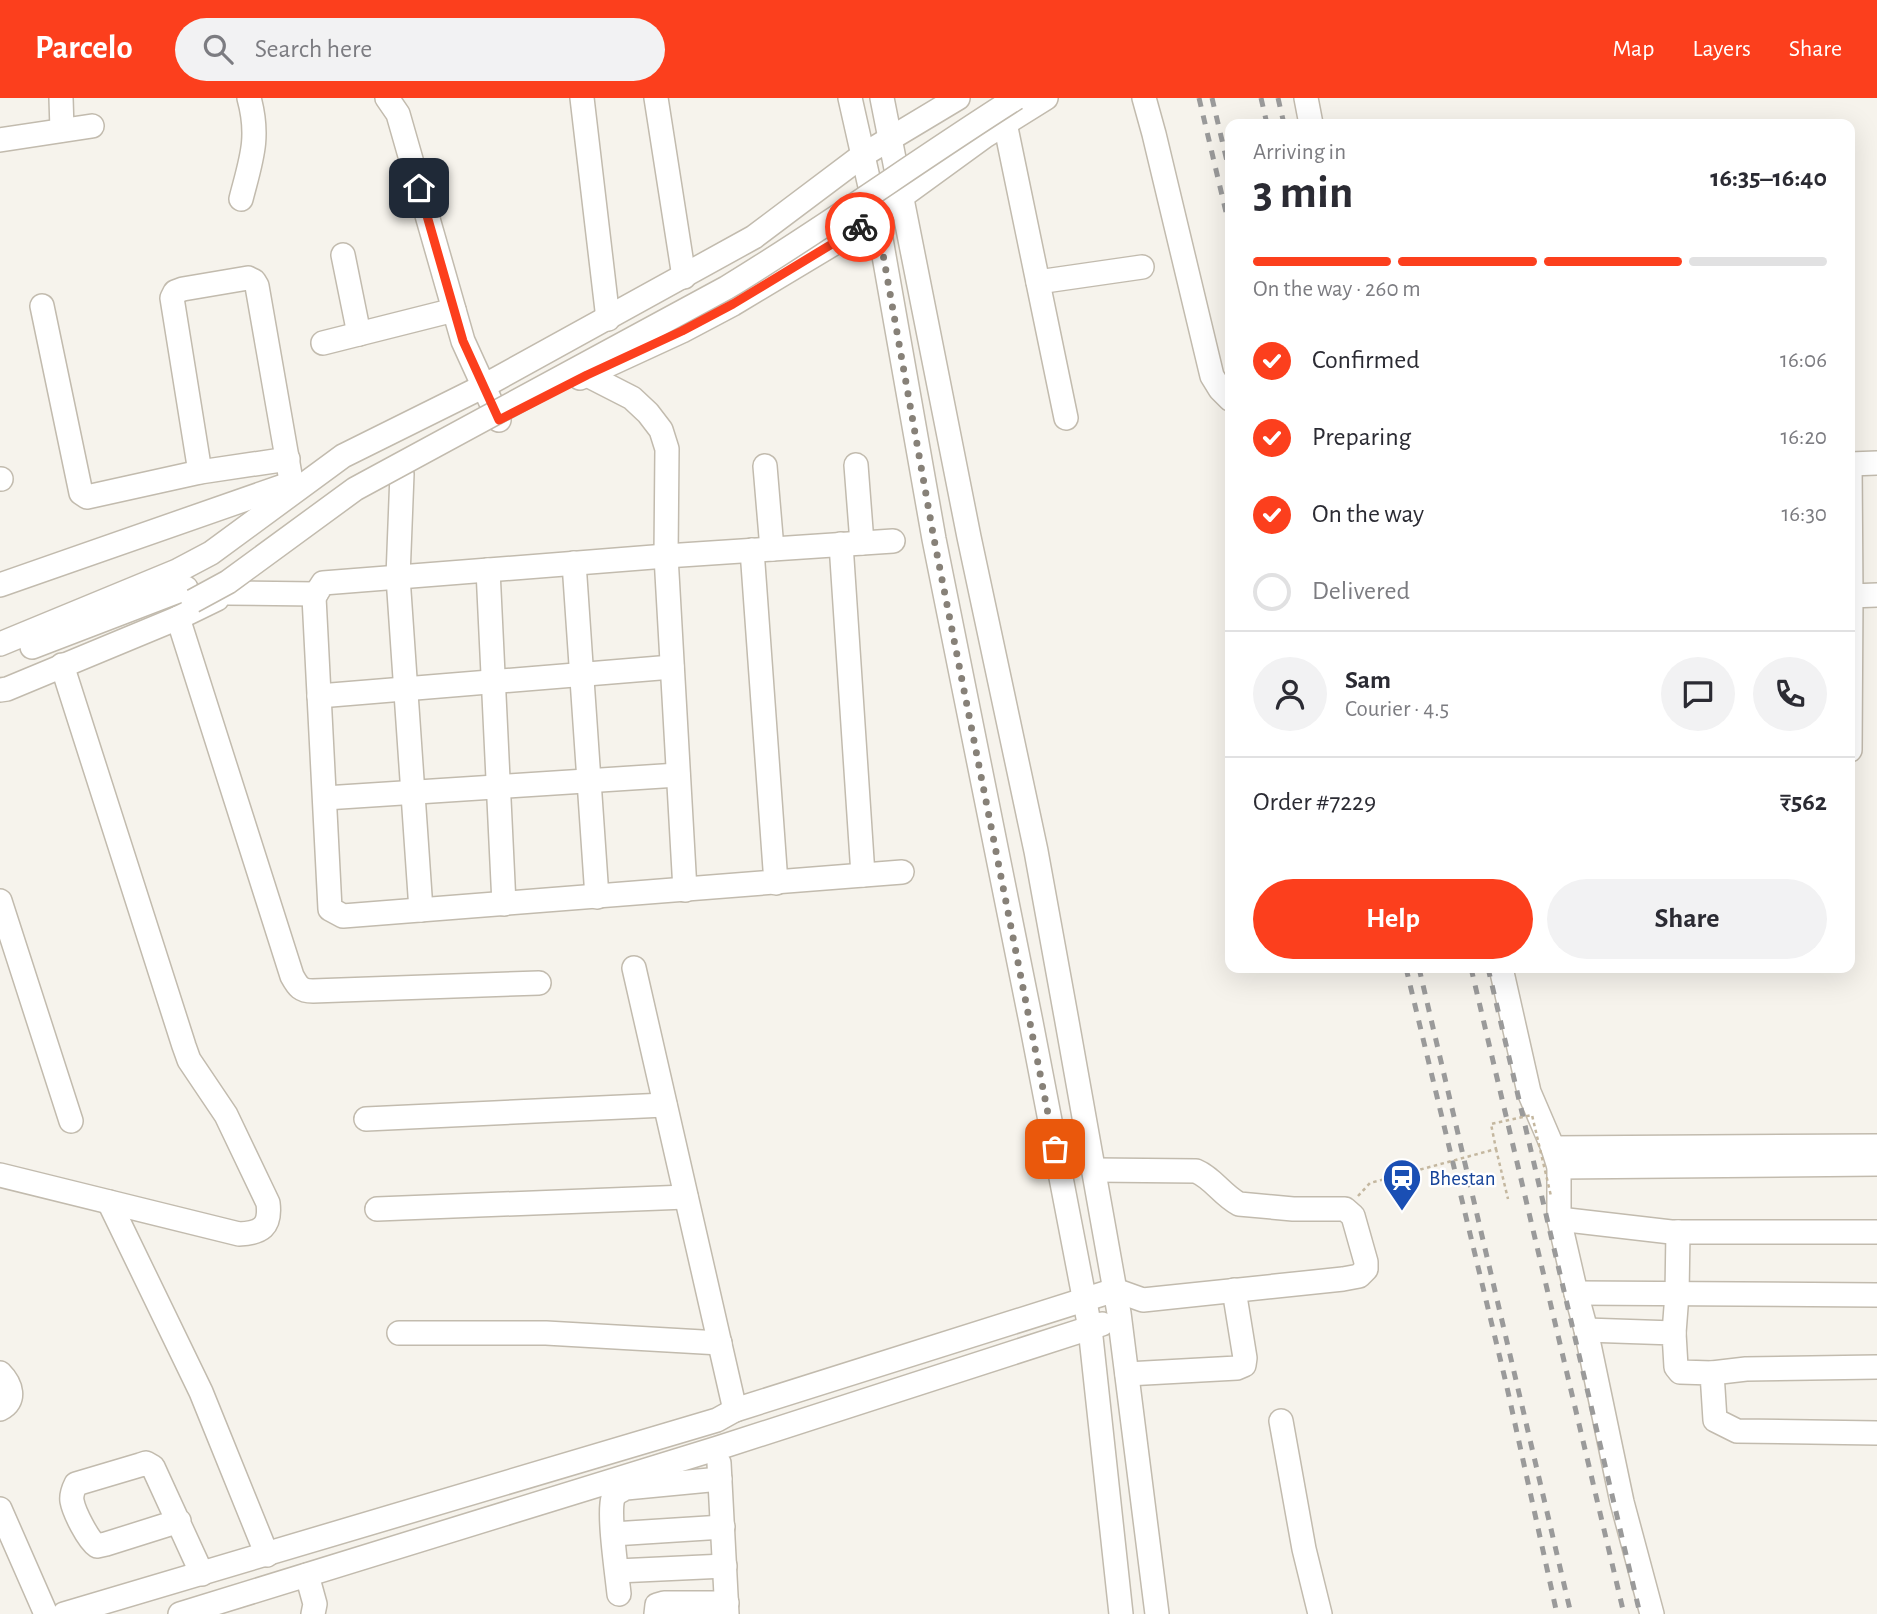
<!DOCTYPE html>
<html lang="en">
<head>
<meta charset="utf-8">
<style>
	:root { --surface:#fff; --page:#f2f2f3; --text:#2b2b33; --muted:#7c7c81; --line:#e1e1e2; --accent:#fc3f1d }
	body { margin:0; font-family:"Alegreya Sans",sans-serif; background:var(--page); color:var(--text); height:100vh; display:flex; flex-direction:column; font-size:26px; white-space:nowrap }
	* { box-sizing:border-box; margin:0 }
	p { font-size:23px; color:var(--muted) }
	.icon { flex:none; width:38px; height:38px; fill:none; stroke:currentColor; stroke-width:2; stroke-linecap:round; stroke-linejoin:round }
	.map { position:relative; flex:1; overflow:hidden }
	.drawer { position:absolute; left:1225px; top:21px; width:630px; height:854px; display:flex; flex-direction:column; background:var(--surface); border-radius:14px; box-shadow:0 7px 28px #0002 }
	.drawer>* { flex:none }
	.pin { position:absolute; display:grid; place-items:center; width:60px; height:60px; color:#fff; margin:-30px; border-radius:14px; box-shadow:0 4px 10px #0006 }
	.courier { position:absolute; display:grid; place-items:center; width:70px; height:70px; margin:-35px; border:5px solid #fc3f1d; border-radius:50%; background:#fff; color:#222; box-shadow:0 2px 9px #0007 }
	.headline em { font-style:normal; font-weight:700 }
	.headline div { display:flex; flex-direction:column-reverse }
	.headline { display:flex; align-items:center; justify-content:space-between; height:119px; padding:0 28px }
	h1 { font-size:46px; font-weight:700; line-height:52px }
	.bar { display:grid; grid-template-columns:repeat(4,1fr); gap:10px 7px; align-content:center; height:84px; padding:0 28px }
	.bar i { height:9px; border-radius:5px; background:var(--line) }
	.bar .active { background:var(--accent) }
	.bar p { grid-column:span 4 }
	.line { display:flex; align-items:center; gap:18px; padding:0 28px; border-top:2px solid var(--line) }
	.line div { flex:1 }
	.round { display:grid; place-items:center; flex:none; width:74px; height:74px; border-radius:37px; background:var(--page) }
	ol { padding:0 28px; list-style:none }
	li { display:flex; align-items:center; gap:21px; height:77px }
	li p { margin-inline-start:auto }
	li .icon { padding:7px; border-radius:50%; background:var(--accent); color:#fff; stroke-width:4 }
	li:last-child { color:var(--muted) }
	li i { width:38px; height:38px; border:4px solid var(--line); border-radius:50% }
	.primary-button { display:flex; gap:14px; margin-top:auto; padding:14px 28px }
	.primary-button a { flex:1; height:80px; border-radius:42px; background:var(--accent); color:#fff; font-size:28px; font-weight:700; line-height:80px; text-align:center }
	.primary-button a+a { background:var(--page); color:var(--text) }
	header { display:flex; align-items:center; gap:42px; box-sizing:border-box; height:98px; padding:0 35px; background:var(--accent); color:#fff }
	header strong { font-size:33px }
	nav { display:flex; gap:38px; margin-inline-start:auto; font-size:24px }
	.search { width:490px; height:63px; background:var(--page); display:flex; align-items:center; gap:18px; box-sizing:border-box; padding:0 24px; border-radius:38px; color:var(--muted); font-size:26px }
	.map>svg:first-child { display:block }
	.lines { fill:none; stroke-linecap:round; stroke-linejoin:round }
	.minor-casing { stroke:#c2bbae; stroke-width:26 }
	.path { stroke:#c4b79f; stroke-width:2.5; stroke-dasharray:3.5 3.5; stroke-linecap:butt }
	.minor { stroke:#fff; stroke-width:23 }
	.rail { stroke:#9a9a9a; stroke-width:5; stroke-dasharray:9 9; stroke-linecap:butt }
	.minor-bridge-casing { stroke:#c2bbae; stroke-width:26; stroke-linecap:butt }
	.path-bridge { stroke:#c4b79f; stroke-width:2.5; stroke-dasharray:3.5 3.5; stroke-linecap:butt }
	.minor-bridge { stroke:#fff; stroke-width:23 }
	.done { stroke:#878178; stroke-width:7; stroke-dasharray:0 12.6 }
	.route { stroke:#fc3f1d; stroke-width:9 }
	.labels { text-anchor:middle; stroke-width:5; stroke-linejoin:round; paint-order:stroke }
	.transit-label { font-size:21px; fill:#164399; stroke:#fff; text-anchor:start }
</style>
</head>
<body>
<header>
<strong>Parcelo</strong>
<div class="search"><svg class="icon" aria-label="search" viewBox="0 0 24 24"><circle cx="10" cy="10" r="6"/><path d="M15 15l6 6"/></svg>Search here</div>
<nav><a>Map</a><a>Layers</a><a>Share</a></nav>
</header>
<div class="map">
<svg width="1877" height="1516" viewBox="0 0 1877 1516">
	<rect width="100%" height="100%" fill="#f6f3ec"/>
	<g class="lines">
		<g class="minor-casing">
			<g id="minor">
				<polyline points="61,0 62,32"/>
				<polyline points="387,0 398,16 463,243 499,322"/>
				<polyline points="582,0 608,221"/>
				<polyline points="656,0 684,179"/>
				<polyline points="850,0 878,124 934,441 1031,924 1090,1230 1121,1516"/>
				<polyline points="882,0 969,439 1036,753 1066,918 1119,1215 1157,1516"/>
				<polyline points="1144,0 1154,36 1212,278 1220,291 1230,301"/>
				<polyline points="1306,0 1311,26"/>
				<polyline points="1005,25 1066,320"/>
				<polyline points="0,42 92,28"/>
				<path d="M 241,101 C 251,62 260,40 249,0"/>
				<polyline points="343,157 359,236"/>
				<polyline points="1038,184 1142,169"/>
				<polyline points="42,208 81,395 87,399 200,374 288,361"/>
				<polyline points="323,245 454,212"/>
				<polyline points="587,277 632,300 648,315 661,332 667,351 666,458 685,792"/>
				<polyline points="580,280 682,233 733,206 853,134 985,38 1046,0"/>
				<polyline points="1850,366 1877,365"/>
				<polyline points="856,367 862,445"/>
				<polyline points="765,368 772,451"/>
				<polyline points="200,374 172,200 175,194 183,191 248,180 254,183 257,188 293,394"/>
				<polyline points="402,376 398,479 421,812"/>
				<polyline points="0,381 1,381"/>
				<polyline points="893,443 666,458 323,485 314,499 330,811 343,818 902,774"/>
				<polyline points="841,446 863,777"/>
				<polyline points="752,452 776,785"/>
				<polyline points="574,465 597,799"/>
				<polyline points="488,472 504,806"/>
				<polyline points="0,487 292,385"/>
				<polyline points="227,495 316,496"/>
				<polyline points="1850,498 1877,497"/>
				<path d="M 178,520 L 292,878 C 298,889 301,893 313,893 L 539,885"/>
				<polyline points="0,546 177,473 211,455 343,358 482,289 754,139 863,57 958,0"/>
				<polyline points="32,549 186,490"/>
				<polyline points="0,592 7,591 178,520 217,501"/>
				<polyline points="319,598 672,569"/>
				<polyline points="1850,652 1851,498 1850,366"/>
				<polyline points="325,700 678,677"/>
				<polyline points="0,803 71,1023"/>
				<polyline points="634,870 735,1312"/>
				<polyline points="1501,870 1529,994 1553,1050 1559,1069 1559,1121 1576,1195 1586,1232 1622,1404 1652,1516"/>
				<polyline points="366,1021 665,1007"/>
				<polyline points="1553,1050 1877,1048"/>
				<polyline points="1559,1069 1877,1066"/>
				<path d="M 0,1077 L 239,1136 C 261,1135 271,1129 268,1105 L 226,1017 L 189,962 L 184,948 L 62,567"/>
				<polyline points="109,1104 201,1294 267,1457"/>
				<polyline points="377,1111 686,1099"/>
				<polyline points="1559,1121 1671,1134 1877,1134"/>
				<polyline points="1576,1195 1877,1197"/>
				<polyline points="1586,1232 1674,1235 1676,1269 1680,1274 1712,1275 1715,1322 1737,1333 1877,1335"/>
				<polyline points="399,1235 546,1235 720,1245"/>
				<polyline points="1674,1235 1677,1196 1678,1134"/>
				<path d="M 0,1275 C 11,1286 17,1303 0,1311"/>
				<polyline points="1712,1275 1746,1271 1877,1269"/>
				<polyline points="1127,1276 1237,1270 1244,1267 1245,1260 1234,1192"/>
				<polyline points="1281,1323 1304,1451 1320,1516"/>
				<polyline points="719,1365 727,1516"/>
				<polyline points="0,1411 46,1516"/>
				<path d="M 179,1423 L 106,1446 L 97,1448 C 88,1442 74,1414 72,1403 C 71,1397 73,1392 76,1386 L 140,1367 L 146,1365 L 153,1369 L 202,1476"/>
				<polyline points="613,1436 723,1429"/>
				<polyline points="617,1473 725,1468"/>
				<polyline points="307,1477 315,1506 313,1516"/>
				<path d="M 619,1496 C 617,1476 608,1416 613,1400 C 616,1394 621,1393 626,1390 L 720,1381"/>
				<path d="M 64,1516 L 717,1322 L 735,1312 L 1115,1192 L 1143,1202 L 1343,1181 L 1359,1178 L 1366,1171 L 1366,1164 L 1353,1118 L 1345,1111 L 1293,1111 L 1239,1106 C 1222,1097 1213,1080 1196,1073 L 1094,1072"/>
				<polyline points="180,1516 718,1350 1102,1226"/>
				<polyline points="656,1516 657,1507 664,1505 727,1505"/>
			</g>
		</g>
		<g class="path">
			<polyline points="1496,1051 1508,1101"/>
			<polyline points="1358,1098 1370,1085 1400,1077"/>
		</g>
		<use href="#minor" class="minor"/>
		<g class="rail">
			<polyline points="1199,0 1230,131"/>
			<polyline points="1212,0 1230,76"/>
			<polyline points="1261,0 1267,26"/>
			<polyline points="1278,0 1284,26"/>
			<polyline points="1406,870 1506,1285 1557,1516"/>
			<polyline points="1419,870 1571,1516"/>
			<polyline points="1471,870 1624,1516"/>
			<polyline points="1488,870 1640,1516"/>
		</g>
		<g class="minor-bridge-casing">
			<path id="minor-bridge" d="M 193,503 L 228,484 L 355,391 L 726,190 C 825,130 918,62 1016,0"/>
		</g>
		<polyline class="path-bridge" points="1400,1077 1496,1051 1491,1026 1532,1017 1551,1098"/>
		<use href="#minor-bridge" class="minor-bridge"/>
	</g>
	<g class="lines">
		<polyline class="done" points="860,129 876,117 934,441 1055,1051"/>
		<polyline class="route" points="419,90 463,243 499,322 587,277 682,233 733,206 860,129"/>
	</g>
	<defs>
		<g id="station-pin" transform="scale(2.0125)"><path d="M0 17L-7.5 6A9.5 9.5 0 1 1 7.5 6Z" fill="#1a4fb4" stroke="#fff"/><path d="M-3-6H3Q5-6 5-4V2Q5 4 3 4L4.5 6H3L1.5 4h-3L-3 6H-4.5L-3 4Q-5 4-5 2V-4Q-5-6-3-6ZM-3.5-4v3h7v-3ZM-3.5 1v1.5H-2V1ZM2 1v1.5H3.5V1Z" fill="#fff"/></g>
	</defs>
	<g fill-rule="evenodd">
		<use href="#station-pin" x="1402" y="1080"/>
	</g>
	<g class="labels">
		<g class="transit-label">
			<text x="1429" y="1087">Bhestan</text>
		</g>
	</g>
</svg>
<div class="pin" style="left:1055px;top:1051px;background:#ea580c"><svg class="icon" aria-label="bag" viewBox="0 0 24 24"><path d="M5 8h14l-1 12H6zM9 8a3 3 0 0 1 6 0"/></svg></div>
<div class="pin" style="left:419px;top:90px;background:#1f2937"><svg class="icon" aria-label="home" viewBox="0 0 24 24"><path d="M3 11l9-7 9 7M6 9v11h12V9"/></svg></div>
<div class="courier" style="left:860px;top:129px"><svg class="icon" aria-label="bike" viewBox="0 0 24 24"><circle cx="6" cy="16" r="4"/><circle cx="18" cy="16" r="4"/><path d="M6 16l4-8h5l3 8M10 8l3 8H6M13 5h3"/></svg></div>
<section class="drawer">
<div class="headline"><div><h1>3 min</h1><p>Arriving in</p></div><em>16:35–16:40</em></div>
<div class="bar"><i class="active"></i><i class="active"></i><i class="active"></i><i></i><p>On the way · 260 m</p></div>
<ol>
<li><svg class="icon" aria-label="check" viewBox="0 0 24 24"><path d="M5 12l5 5 9-10"/></svg>Confirmed<p>16:06</p></li>
<li><svg class="icon" aria-label="check" viewBox="0 0 24 24"><path d="M5 12l5 5 9-10"/></svg>Preparing<p>16:20</p></li>
<li><svg class="icon" aria-label="check" viewBox="0 0 24 24"><path d="M5 12l5 5 9-10"/></svg>On the way<p>16:30</p></li>
<li><i></i>Delivered</li>
</ol>
<div class="line" style="height:126px"><a class="round"><svg class="icon" aria-label="person" viewBox="0 0 24 24"><circle cx="12" cy="8" r="4"/><path d="M4 21q1-7 8-7t8 7"/></svg></a><div><b>Sam</b><p>Courier · 4.5</p></div><a class="round"><svg class="icon" aria-label="chat" viewBox="0 0 24 24"><path d="M4 5h16v11H9l-5 4z"/></svg></a><a class="round"><svg class="icon" aria-label="phone" viewBox="0 0 24 24"><path d="M5 4h4l2 5-3 2q2 4 5 5l2-3 5 2v4C11 20 4 13 5 4z"/></svg></a></div>
<div class="line" style="height:91px"><div>Order #7229</div><b>₹562</b></div>
<div class="primary-button"><a>Help</a><a>Share</a></div>
</section>
</div>
</body>
</html>
